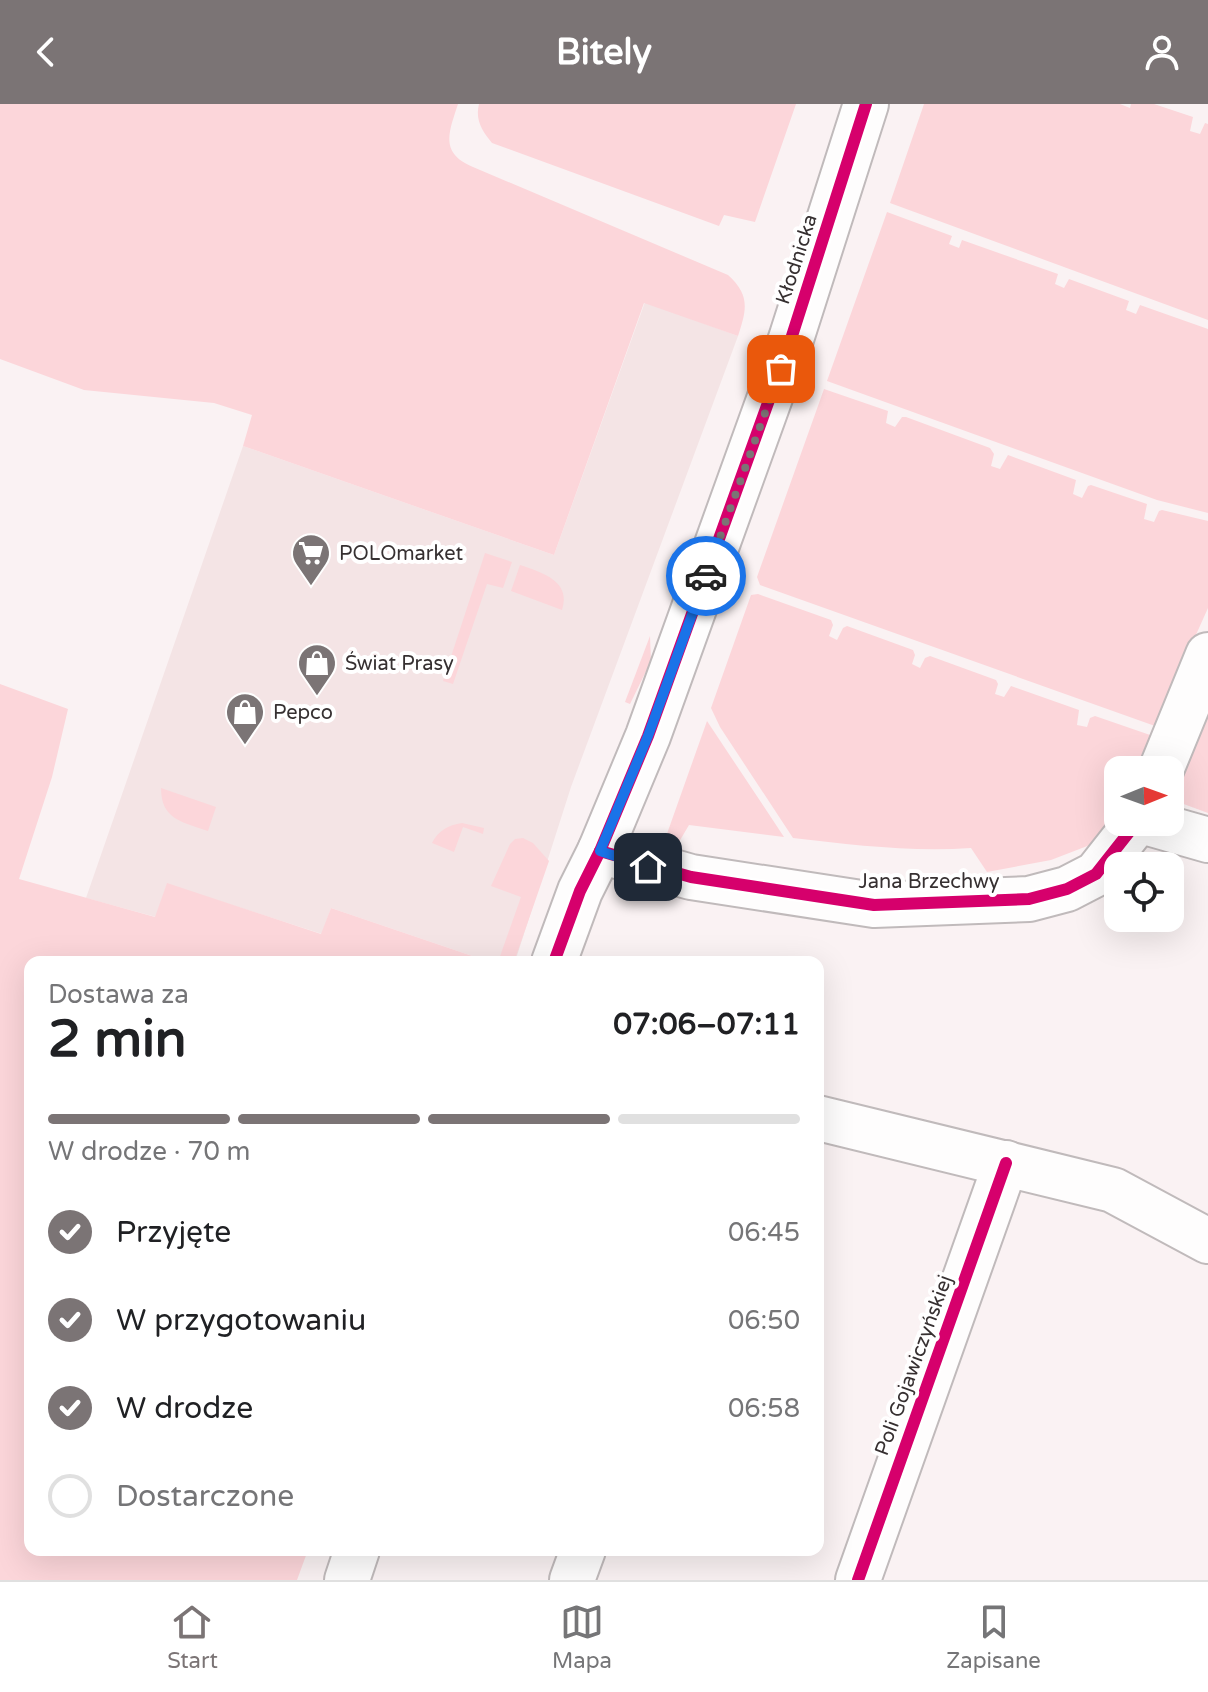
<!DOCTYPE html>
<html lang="pl">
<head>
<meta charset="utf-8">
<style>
	:root { --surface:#fff; --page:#f2f2f2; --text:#202124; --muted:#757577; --line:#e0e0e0; --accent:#7b7475 }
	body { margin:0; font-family:"Varela Round",sans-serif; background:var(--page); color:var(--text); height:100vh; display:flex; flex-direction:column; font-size:30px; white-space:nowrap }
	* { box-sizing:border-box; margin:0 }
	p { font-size:26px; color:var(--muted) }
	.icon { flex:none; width:44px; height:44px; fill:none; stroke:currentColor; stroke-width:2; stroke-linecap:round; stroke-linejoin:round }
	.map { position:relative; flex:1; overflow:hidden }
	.side { position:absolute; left:24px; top:852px; width:800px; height:600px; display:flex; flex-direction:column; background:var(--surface); border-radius:16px; box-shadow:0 8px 32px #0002 }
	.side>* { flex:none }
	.needle { width:52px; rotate:89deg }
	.fabs { position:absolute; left:1104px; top:652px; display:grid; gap:16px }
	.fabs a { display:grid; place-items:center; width:80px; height:80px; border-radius:16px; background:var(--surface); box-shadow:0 8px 32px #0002; font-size:40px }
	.pin { position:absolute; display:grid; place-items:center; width:68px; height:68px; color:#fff; margin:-34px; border-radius:16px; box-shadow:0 4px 12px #0006 }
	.courier { position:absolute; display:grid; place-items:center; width:80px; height:80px; margin:-40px; border:6px solid #1a73e8; border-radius:50%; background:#fff; color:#222; box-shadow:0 2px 10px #0007 }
	.head em { font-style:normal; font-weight:800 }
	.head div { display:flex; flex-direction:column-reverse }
	.head { display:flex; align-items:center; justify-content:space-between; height:136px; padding:0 24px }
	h1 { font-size:52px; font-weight:800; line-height:60px }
	.bar { display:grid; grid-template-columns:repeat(4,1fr); gap:12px 8px; align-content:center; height:96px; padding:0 24px }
	.bar i { height:10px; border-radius:6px; background:var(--line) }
	.bar .active { background:var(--accent) }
	.bar p { grid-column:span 4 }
	ol { padding:0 24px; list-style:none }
	li { display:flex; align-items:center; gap:24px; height:88px }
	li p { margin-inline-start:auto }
	li .icon { padding:8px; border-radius:50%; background:var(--accent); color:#fff; stroke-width:4 }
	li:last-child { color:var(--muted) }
	li i { width:44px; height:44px; border:4px solid var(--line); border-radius:50% }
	header { display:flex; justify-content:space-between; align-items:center; height:104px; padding:0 24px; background:var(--accent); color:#fff; font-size:36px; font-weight:800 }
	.menu { display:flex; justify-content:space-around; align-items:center; height:112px; border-top:2px solid var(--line); background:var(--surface); font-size:22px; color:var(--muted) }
	.menu a { display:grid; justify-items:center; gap:4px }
	.menu .active { color:var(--accent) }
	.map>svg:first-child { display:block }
	.built { fill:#f4e4e5 }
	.green { fill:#fcd6da }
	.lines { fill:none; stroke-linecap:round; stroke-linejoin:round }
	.minor-casing { stroke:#c0babb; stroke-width:48 }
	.minor { stroke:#fefdfd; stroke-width:44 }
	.cycleway-casing { stroke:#fff; stroke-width:17 }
	.cycleway { stroke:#d6006c; stroke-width:12 }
	.done { stroke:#7b7475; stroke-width:8; stroke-dasharray:0 14.4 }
	.route { stroke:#1a73e8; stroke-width:10 }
	.labels { text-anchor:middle; stroke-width:8; stroke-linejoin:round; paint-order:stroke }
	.street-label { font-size:20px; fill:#363031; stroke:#fff }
	.poi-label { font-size:20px; fill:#363031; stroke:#fff; text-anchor:start }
</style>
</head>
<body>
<header><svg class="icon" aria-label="back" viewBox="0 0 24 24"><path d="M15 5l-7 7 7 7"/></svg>Bitely<svg class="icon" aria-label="person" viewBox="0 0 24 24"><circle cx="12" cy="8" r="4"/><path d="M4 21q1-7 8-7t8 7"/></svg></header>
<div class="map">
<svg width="1208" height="1476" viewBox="0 0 1208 1476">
	<rect width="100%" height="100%" fill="#faf2f3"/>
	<polygon class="built" points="645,198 738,232 571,683 515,858 490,858 331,804 322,830 167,780 156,813 86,794 243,342 554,451"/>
	<g class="green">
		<path d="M 0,0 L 458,0 C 449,28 439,49 473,63 L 728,171 C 750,191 747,205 738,232 L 644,199 L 554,451 L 243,342 L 252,311 L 214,299 L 84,286 L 0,255 Z"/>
		<path d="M 479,0 L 796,0 L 755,118 L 724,111 L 719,122 L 492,39 C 482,27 475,16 479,0 Z"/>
		<polygon points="924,0 1120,0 1130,4 1131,0 1154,0 1193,13 1190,27 1200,30 1205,19 1208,20 1208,216 890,99"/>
		<polygon points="887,108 952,132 949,140 959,144 962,136 1058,170 1055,180 1064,184 1069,175 1129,197 1126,206 1136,210 1140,201 1208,225 1208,409 1157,396 827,277"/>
		<polygon points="824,285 888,307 886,319 895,323 902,313 906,313 990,344 994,350 991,362 1000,365 1008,351 1076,376 1073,390 1082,394 1088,382 1091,381 1147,400 1144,415 1154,418 1159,407 1162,406 1208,417 1208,504 1155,622 760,481 757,473"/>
		<polygon points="485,449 512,458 503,484 487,480 453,580 443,577"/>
		<path d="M 520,461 C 541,468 572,477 562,506 L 511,487 Z"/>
		<path d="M 758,490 L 831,516 L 833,521 L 829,532 L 837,536 L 843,524 L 847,522 L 913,546 L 915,551 L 912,560 L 920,564 L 925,554 L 930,552 L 996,576 L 998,580 L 995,590 L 1004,593 L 1011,582 L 1079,606 L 1077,621 L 1087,623 L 1090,614 L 1095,612 L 1153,632 L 1139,666 L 1118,666 L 1118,716 L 1108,734 L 1051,756 L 987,768 L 971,744 C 911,748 852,741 793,734 L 720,623 L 711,604 L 751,491 Z"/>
		<polygon points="650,532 651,557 630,600 625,598"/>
		<polygon points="0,580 68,605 52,673 19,775 155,813 167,779 321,830 331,804 490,858 30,858 30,1446 308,1446 297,1476 0,1476"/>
		<polygon points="1208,581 1208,709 1170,695 1170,667"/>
		<polygon points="707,617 784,733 689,721 676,743 663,741"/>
		<path d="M 161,684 L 216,703 L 208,727 C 183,718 161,716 161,684 Z"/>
		<path d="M 462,719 L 484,724 L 483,730 L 463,723 L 454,748 L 432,739 C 438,727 448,721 462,719 Z"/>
		<polygon points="523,734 533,739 549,757 514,858 498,858 521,793 491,782 510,740 515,735"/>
	</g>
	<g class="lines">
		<g class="minor-casing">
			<g id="minor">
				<polyline points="1161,666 1208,551"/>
				<polyline points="1145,718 1208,736"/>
				<polyline points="600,747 691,773 874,801 1029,795 1067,785 1096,770 1137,718"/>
				<polyline points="554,858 580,787 600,747 648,632 791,235 866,0"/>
				<polyline points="818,1014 1113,1086 1208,1137"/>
				<polyline points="347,1476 357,1446"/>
				<polyline points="572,1476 583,1446"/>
				<polyline points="858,1476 1006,1059"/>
			</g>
		</g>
		<use href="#minor" class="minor"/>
		<g class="cycleway-casing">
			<g id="cycleway">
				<polyline points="600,747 691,773 874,801 1029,795 1067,785 1096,770 1137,718"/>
				<polyline points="554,858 580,787 600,747 648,632 791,235 866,0"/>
				<polyline points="858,1476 1006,1059"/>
			</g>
		</g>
		<use href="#cycleway" class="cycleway"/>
	</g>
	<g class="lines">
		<polyline class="done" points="706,472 781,265"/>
		<polyline class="route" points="648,763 600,747 648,632 706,472"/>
	</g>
	<defs>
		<g id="supermarket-pin" transform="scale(2)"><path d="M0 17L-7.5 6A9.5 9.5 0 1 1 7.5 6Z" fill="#7b7475" stroke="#fff"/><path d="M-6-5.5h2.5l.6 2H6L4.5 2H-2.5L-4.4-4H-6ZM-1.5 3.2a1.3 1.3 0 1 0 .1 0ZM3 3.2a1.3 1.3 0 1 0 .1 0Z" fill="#fff"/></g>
		<g id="shop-pin" transform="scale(2)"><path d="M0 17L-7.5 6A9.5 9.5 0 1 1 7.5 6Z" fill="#7b7475" stroke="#fff"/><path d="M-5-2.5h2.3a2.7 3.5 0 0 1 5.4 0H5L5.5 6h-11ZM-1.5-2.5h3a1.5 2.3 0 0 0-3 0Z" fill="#fff"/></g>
	</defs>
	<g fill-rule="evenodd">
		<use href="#supermarket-pin" x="311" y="449"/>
		<use href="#shop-pin" x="317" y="559"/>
		<use href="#shop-pin" x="245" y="608"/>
	</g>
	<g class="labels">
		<g class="street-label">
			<text transform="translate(796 155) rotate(-72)" y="7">Kłodnicka</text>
			<text x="929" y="784">Jana Brzechwy</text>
			<text transform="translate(913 1261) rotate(-70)" y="7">Poli Gojawiczyńskiej</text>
		</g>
		<g class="poi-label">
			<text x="339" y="456">POLOmarket</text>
			<text x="345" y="566">Świat Prasy</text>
			<text x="273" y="615">Pepco</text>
		</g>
	</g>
</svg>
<div class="fabs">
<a><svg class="needle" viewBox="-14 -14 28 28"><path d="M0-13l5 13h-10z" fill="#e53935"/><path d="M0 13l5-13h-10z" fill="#757577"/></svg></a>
<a><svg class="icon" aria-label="locate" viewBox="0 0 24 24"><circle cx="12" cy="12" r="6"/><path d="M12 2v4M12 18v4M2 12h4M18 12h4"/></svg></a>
</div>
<div class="pin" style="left:781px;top:265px;background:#ea580c"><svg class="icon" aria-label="bag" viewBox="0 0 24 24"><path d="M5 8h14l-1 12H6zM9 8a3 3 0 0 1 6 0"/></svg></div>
<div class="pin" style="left:648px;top:763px;background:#1f2937"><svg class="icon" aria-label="home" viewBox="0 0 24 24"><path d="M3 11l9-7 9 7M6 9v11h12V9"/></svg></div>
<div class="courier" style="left:706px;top:472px"><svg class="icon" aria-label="car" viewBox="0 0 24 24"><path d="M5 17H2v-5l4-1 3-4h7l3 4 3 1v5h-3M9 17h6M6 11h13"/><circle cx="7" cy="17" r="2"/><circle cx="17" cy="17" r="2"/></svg></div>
<section class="side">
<div class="head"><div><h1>2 min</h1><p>Dostawa za</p></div><em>07:06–07:11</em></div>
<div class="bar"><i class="active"></i><i class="active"></i><i class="active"></i><i></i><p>W drodze · 70 m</p></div>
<ol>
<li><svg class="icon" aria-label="check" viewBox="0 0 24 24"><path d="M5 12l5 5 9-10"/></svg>Przyjęte<p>06:45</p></li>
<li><svg class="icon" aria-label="check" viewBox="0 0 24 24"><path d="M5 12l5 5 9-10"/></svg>W przygotowaniu<p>06:50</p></li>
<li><svg class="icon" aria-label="check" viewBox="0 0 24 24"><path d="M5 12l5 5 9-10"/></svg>W drodze<p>06:58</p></li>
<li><i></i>Dostarczone</li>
</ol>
</section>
</div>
<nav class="menu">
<a class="active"><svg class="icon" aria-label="home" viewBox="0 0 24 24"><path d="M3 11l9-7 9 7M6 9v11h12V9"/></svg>Start</a>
<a><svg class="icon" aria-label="map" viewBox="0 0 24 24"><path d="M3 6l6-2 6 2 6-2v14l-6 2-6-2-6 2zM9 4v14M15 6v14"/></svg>Mapa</a>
<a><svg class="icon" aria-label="saved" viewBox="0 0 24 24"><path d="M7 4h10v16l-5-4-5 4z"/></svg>Zapisane</a>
</nav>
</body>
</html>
